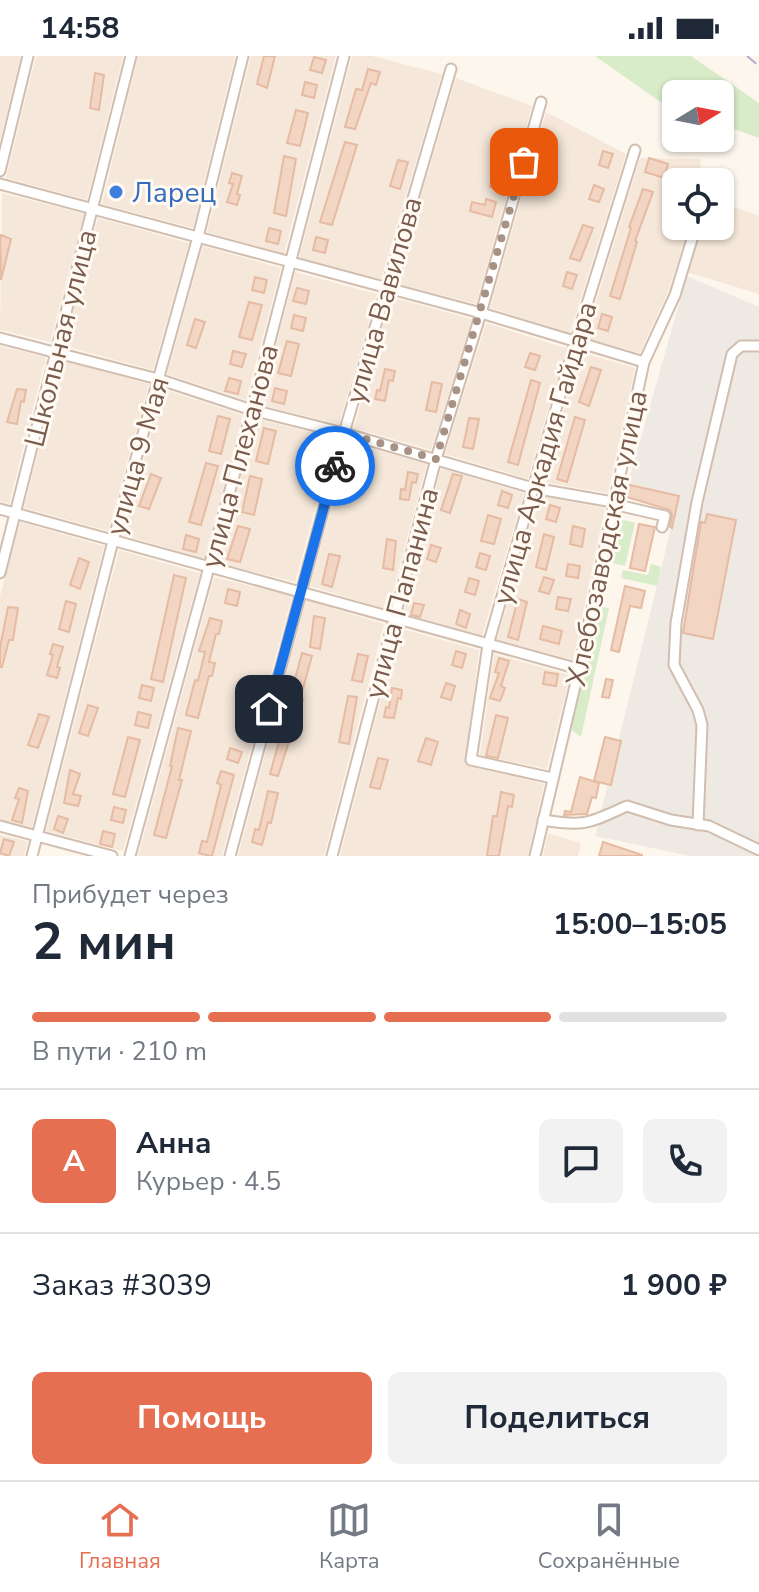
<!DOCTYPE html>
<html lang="ru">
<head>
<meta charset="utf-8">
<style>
	:root { --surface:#fff; --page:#f2f2f3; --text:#1f2937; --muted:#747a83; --line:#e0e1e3; --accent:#e76f51 }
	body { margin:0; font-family:"Nunito Sans",sans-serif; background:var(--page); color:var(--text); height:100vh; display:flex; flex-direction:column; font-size:30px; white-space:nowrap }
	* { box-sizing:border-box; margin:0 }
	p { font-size:26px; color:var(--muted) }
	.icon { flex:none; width:44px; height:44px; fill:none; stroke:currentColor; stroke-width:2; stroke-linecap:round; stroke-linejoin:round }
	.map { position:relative; height:800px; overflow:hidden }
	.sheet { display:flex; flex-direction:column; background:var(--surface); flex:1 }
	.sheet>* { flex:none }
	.needle { width:52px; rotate:80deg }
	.fabs { position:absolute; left:662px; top:24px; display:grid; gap:16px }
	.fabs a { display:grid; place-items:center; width:72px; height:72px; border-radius:12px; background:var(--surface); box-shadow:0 2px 6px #0004; font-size:40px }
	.pin { position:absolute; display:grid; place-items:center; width:68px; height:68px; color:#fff; margin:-34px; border-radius:16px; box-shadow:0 4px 12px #0006 }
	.courier { position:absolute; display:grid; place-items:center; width:80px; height:80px; margin:-40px; border:6px solid #1a73e8; border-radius:50%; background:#fff; color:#222; box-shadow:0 2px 10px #0007 }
	.summary em { font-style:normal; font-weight:700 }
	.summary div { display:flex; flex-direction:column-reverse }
	.summary { display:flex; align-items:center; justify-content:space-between; height:136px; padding:0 32px }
	h1 { font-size:52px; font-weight:700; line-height:60px }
	.bar { display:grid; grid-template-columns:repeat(4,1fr); gap:12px 8px; align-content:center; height:96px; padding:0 32px }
	.bar i { height:10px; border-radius:6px; background:var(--line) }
	.bar .selected { background:var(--accent) }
	.bar p { grid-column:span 4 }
	.line { display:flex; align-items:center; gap:20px; padding:0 32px; border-top:2px solid var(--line) }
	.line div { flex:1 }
	.round { display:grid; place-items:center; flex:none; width:84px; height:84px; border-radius:12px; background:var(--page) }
	.button { display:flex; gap:16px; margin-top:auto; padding:16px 32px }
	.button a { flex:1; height:92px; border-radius:12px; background:var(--accent); color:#fff; font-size:32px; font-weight:700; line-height:92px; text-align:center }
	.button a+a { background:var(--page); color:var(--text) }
	.status { display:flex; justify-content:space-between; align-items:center; height:56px; padding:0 40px; background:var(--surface); direction:ltr }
	.status svg { height:22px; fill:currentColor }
	.menu { display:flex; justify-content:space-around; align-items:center; height:112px; border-top:2px solid var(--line); background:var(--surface); font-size:22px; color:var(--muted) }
	.menu a { display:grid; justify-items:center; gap:4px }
	.menu .selected { color:var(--accent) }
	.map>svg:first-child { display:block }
	.residential { fill:#f5e8da }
	.industrial { fill:#efe9e4 }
	.green { fill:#d8ecc9 }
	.building { fill:#f3d5c3; stroke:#e6bba3; stroke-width:2 }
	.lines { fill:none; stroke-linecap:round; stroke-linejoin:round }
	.minor-casing { stroke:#d1beb0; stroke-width:13 }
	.minor { stroke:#fff; stroke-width:9 }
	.rail { stroke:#b9a8c9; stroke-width:2; stroke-dasharray:12 8; stroke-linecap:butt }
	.done { stroke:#a89285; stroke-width:8; stroke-dasharray:0 14.4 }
	.route { stroke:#1a73e8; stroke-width:10 }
	.shop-dot { fill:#3f7fe0; stroke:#fffaf3; stroke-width:3 }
	.labels { text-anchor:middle; stroke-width:6; stroke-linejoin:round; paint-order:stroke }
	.shop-label { font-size:28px; fill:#366cbe; stroke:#fffaf3; text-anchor:start }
	.street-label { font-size:28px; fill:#7a5c4d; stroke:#fffaf3 }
</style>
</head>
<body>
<div class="status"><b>14:58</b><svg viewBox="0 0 49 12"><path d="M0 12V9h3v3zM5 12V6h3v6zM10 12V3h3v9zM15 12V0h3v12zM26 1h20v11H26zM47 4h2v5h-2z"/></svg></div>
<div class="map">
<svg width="759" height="800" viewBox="0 0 759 800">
	<rect width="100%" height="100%" fill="#fdf6ec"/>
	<g class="residential">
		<polygon points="0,0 21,0 0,84"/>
		<polygon points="36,0 123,0 87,144 6,122"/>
		<polygon points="138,0 235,0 193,172 102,148"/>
		<polygon points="251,0 336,0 284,198 207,176"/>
		<polygon points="352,0 372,0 442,18 381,223 299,202"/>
		<polygon points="456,22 532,50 476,248 395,227"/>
		<polygon points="546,56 626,98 570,277 490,252"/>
		<polygon points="640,102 701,103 698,126 676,126 676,170 689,170 668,236 640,297 585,282"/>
		<polygon points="2,137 84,158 50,286 0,274"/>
		<polygon points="720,146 759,160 759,238 687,216 701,170 720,170"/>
		<polygon points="98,162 189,187 153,314 64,290"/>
		<polygon points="203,190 281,212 246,344 167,318"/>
		<polygon points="295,216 377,238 339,368 261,349"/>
		<polygon points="391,241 472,263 431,394 354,372"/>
		<polygon points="486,267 566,292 528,423 445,398"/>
		<polygon points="0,290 46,301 9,448 0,445"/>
		<polygon points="580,296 635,312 608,437 543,426"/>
		<polygon points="61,304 149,328 108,475 24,452"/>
		<polygon points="163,333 243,359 204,503 123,479"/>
		<polygon points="257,363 335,382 295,526 218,507"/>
		<polygon points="349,386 427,408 388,554 310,530"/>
		<polygon points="441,412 524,437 482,580 403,558"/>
		<polygon points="539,440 605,452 573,604 497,584"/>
		<polygon points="20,466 104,490 32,771 0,765 0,540"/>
		<polygon points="119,494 200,517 123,795 46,775"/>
		<polygon points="214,521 292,540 222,800 138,800"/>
		<polygon points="306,544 384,568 324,800 238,800"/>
		<polygon points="399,572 479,594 466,709 544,728 528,800 340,800"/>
		<polygon points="494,598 570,619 547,713 480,699"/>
		<polygon points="548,777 581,787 578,800 543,800"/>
		<polygon points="0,779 28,785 24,800 0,800"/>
	</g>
	<polygon class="industrial" points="687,220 759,251 759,800 690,800 595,780 679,440 628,427"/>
	<g class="green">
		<polygon points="595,0 691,0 759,47 759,82 720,68 720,38 676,38 676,55 672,54"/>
		<polygon points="620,463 635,467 625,510 610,506"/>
		<polygon points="651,508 661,511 657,530 621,522 623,514 648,519"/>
		<polygon points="598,550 609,552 581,681 569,672"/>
	</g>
	<g class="building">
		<polygon points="264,0 275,0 267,32 257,28"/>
		<polygon points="314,1 326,4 322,17 310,14"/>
		<polygon points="368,13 380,16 376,29 371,27 355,73 345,71 356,33 362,34"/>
		<polygon points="95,17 104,19 99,54 90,52"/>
		<polygon points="305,26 317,29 314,42 302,39"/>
		<polygon points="296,54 308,57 300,90 287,87"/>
		<polygon points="345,86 357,89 332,169 320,166"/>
		<polygon points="603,95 613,98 608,112 599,109"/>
		<polygon points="284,100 296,103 286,160 274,157"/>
		<polygon points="497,102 506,104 499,133 490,131"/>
		<polygon points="649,102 668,108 664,122 645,116"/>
		<polygon points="398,104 408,106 400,133 390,130"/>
		<polygon points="232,117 242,120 237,138 240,139 237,149 227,146 233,128 229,127"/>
		<polygon points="594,129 604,133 599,146 589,143"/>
		<polygon points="643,133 653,136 635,185 637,186 620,243 610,240 631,172 629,171"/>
		<polygon points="486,143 496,146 492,161 470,155 472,146 485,149"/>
		<polygon points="583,169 593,172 580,205 570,202"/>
		<polygon points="269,172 281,175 278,188 266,185"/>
		<polygon points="1,179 11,183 1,224 0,184"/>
		<polygon points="316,181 328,184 325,197 313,194"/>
		<polygon points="567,216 577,219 572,233 563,230"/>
		<polygon points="255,221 267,224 264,237 252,234"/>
		<polygon points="297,232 309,235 306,248 293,245"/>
		<polygon points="249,246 262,249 252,284 239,281"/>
		<polygon points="602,258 612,261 608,275 598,272"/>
		<polygon points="294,259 306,262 303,275 291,272"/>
		<polygon points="195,263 205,266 196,292 187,289"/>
		<polygon points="287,285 299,288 291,320 278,317"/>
		<polygon points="233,295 246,298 242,311 230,308"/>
		<polygon points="530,297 540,300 535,314 525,311"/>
		<polygon points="591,311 601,314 589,350 579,346"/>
		<polygon points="385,313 395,315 393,325 389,324 385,345 375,343 377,334 380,335"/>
		<polygon points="229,322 241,325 238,338 225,335"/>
		<polygon points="531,324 540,327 518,409 508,406"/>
		<polygon points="432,326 442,328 436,356 426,354"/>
		<polygon points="275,332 287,335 284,348 272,345"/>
		<polygon points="17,333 26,334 24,346 21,345 17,368 7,366"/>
		<polygon points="218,360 230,363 221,398 209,395"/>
		<polygon points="575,361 585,364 567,426 557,423"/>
		<polygon points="469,362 479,363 473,393 463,391"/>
		<polygon points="264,372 276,375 268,408 256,405"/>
		<polygon points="354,403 364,405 359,434 348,432"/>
		<polygon points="206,407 218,410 201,469 189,466"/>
		<polygon points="408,416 418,418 416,427 412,426 409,444 400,443 401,433 405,434"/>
		<polygon points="151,418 161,422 149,453 139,450"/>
		<polygon points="453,418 462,420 450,457 441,454"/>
		<polygon points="250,420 262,423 254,459 242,456"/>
		<polygon points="630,429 679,440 672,472 670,471 672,459 670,454 627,441"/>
		<polygon points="502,435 512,439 508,452 498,449"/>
		<polygon points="550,449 560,452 556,466 546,463"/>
		<polygon points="707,458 736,464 713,583 683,577 701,466 705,467"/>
		<polygon points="488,459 501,463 494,488 481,485"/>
		<polygon points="639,468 655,471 645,515 630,512"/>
		<polygon points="238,470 250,473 240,506 227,503"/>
		<polygon points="573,470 585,473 582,491 570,488"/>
		<polygon points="544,478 554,481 546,514 536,511"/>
		<polygon points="186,479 199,483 196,496 183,493"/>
		<polygon points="387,483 396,485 393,514 383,512"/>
		<polygon points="431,489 441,492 436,506 427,503"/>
		<polygon points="480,497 490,500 486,514 476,511"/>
		<polygon points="329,498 340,500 332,531 322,528"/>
		<polygon points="79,502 89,506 80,533 70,529"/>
		<polygon points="568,508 580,510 578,522 566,520"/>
		<polygon points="174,519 186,522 163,626 151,623"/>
		<polygon points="544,521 554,524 549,538 539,535"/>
		<polygon points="469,522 479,525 475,539 465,536"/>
		<polygon points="625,530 645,535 641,552 630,550 619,596 611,594"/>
		<polygon points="228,533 240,536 237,550 225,547"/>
		<polygon points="558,541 571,543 568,555 556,553"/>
		<polygon points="518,543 527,546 518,584 508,581"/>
		<polygon points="66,545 76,548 69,576 59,573"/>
		<polygon points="414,547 424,549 420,561 411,559"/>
		<polygon points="8,551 18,552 13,584 9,584 2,611 0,611 0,592"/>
		<polygon points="460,554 470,558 466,572 456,568"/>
		<polygon points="314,560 325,562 320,593 310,591"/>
		<polygon points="210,562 222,565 219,578 216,578 209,606 215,607 212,620 209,620 198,662 186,659 195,624 198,625 205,596 199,595"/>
		<polygon points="543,570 562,575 559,588 540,583"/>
		<polygon points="53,588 63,591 57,611 60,612 57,622 47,619 53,599 50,598"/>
		<polygon points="456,595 466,598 462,612 452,609"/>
		<polygon points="302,597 312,600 300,643 303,644 300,653 288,649"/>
		<polygon points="358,598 368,600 362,626 352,624"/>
		<polygon points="499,602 509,605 501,630 505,632 500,645 490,642 499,617 495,616"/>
		<polygon points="545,616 558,618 556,630 543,628"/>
		<polygon points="250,620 260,622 252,651 242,649"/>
		<polygon points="606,623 613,624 609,642 602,641"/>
		<polygon points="446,627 455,630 451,644 441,641"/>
		<polygon points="142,629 154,632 151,645 139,642"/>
		<polygon points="392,632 402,634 401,643 398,642 394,662 384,661 386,651 389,652"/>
		<polygon points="348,640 357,641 349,688 339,686"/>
		<polygon points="88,649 98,652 88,680 79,677"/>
		<polygon points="138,656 151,659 148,672 135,669"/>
		<polygon points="39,658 49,661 38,692 28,689"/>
		<polygon points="496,659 508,662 498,702 486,700"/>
		<polygon points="285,664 295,667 278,720 270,718"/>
		<polygon points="178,672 191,675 179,724 182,724 166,782 154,779 172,710 170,710"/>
		<polygon points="128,681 140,684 125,741 113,738"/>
		<polygon points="605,681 621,685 611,729 594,725"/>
		<polygon points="426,682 438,686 431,709 418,705"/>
		<polygon points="230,692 242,696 238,707 227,703"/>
		<polygon points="378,702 388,704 380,733 370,731"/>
		<polygon points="70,714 80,718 73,738 81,740 78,750 64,747"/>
		<polygon points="221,715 234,719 212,800 210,800 199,797 202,785 207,786 221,729 217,727"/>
		<polygon points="580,721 599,727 596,742 592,741 587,758 564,759 565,755 571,756"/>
		<polygon points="19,732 28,735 22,767 12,764 19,743 15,742"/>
		<polygon points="268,735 278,737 271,767 268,766 262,789 252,786 255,773 259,774"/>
		<polygon points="501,736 514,739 512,751 508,750 499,800 487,800 493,760 497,760"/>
		<polygon points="114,751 126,754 123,767 111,764"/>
		<polygon points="58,760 68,763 63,777 54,773"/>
		<polygon points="103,775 115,778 112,791 100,788"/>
		<polygon points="4,783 14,786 9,800 0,797"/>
		<polygon points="603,786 642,799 642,800 599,800"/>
	</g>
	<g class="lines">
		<g class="minor-casing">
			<g id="minor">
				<polyline points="0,115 28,0"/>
				<polyline points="0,128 481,257 644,306"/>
				<polyline points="0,282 158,323 252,354 344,377 533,432 613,446"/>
				<polyline points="613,448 665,460 662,471"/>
				<polyline points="0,453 579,613"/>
				<polyline points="0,517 131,0"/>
				<polyline points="552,722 471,704 488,589 575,287 635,94"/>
				<path d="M 543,764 C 585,771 589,767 627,750 L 671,764 L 709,770 L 759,794"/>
				<polyline points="698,769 702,669 698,654 674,609 676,567 697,446 732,298 741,290 759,290"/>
				<polyline points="0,770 112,800"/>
				<polyline points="32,800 113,485 198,181 243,0"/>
				<polyline points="130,800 252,354 344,0"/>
				<polyline points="230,800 344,377 451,13"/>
				<polyline points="332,800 436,403 481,257 541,46"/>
				<polyline points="535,800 579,613 644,306 675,239 696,170"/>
			</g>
		</g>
		<use href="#minor" class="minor"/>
		<polyline class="rail" points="747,0 759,10"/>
	</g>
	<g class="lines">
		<polyline class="done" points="335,410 344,377 436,403 524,106"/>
		<polyline class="route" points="269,653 335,410"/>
	</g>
	<circle class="shop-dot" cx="116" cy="136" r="8"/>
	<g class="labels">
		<g class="shop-label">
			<text x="132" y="146">Ларец</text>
		</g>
		<g class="street-label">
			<text transform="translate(383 244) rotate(-74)" y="10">улица Вавилова</text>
			<text transform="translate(60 282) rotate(-76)" y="10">Школьная улица</text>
			<text transform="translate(544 397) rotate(-74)" y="10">улица Аркадия Гайдара</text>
			<text transform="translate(137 400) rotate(-74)" y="10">улица 9 Мая</text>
			<text transform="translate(239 400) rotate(-75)" y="10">улица Плеханова</text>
			<text transform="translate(606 482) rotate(-78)" y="10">Хлебозаводская улица</text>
			<text transform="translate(401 537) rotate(-75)" y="10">улица Папанина</text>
		</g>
	</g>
</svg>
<div class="fabs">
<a><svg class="needle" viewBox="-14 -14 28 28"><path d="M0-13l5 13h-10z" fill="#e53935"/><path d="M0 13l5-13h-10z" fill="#747a83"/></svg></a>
<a><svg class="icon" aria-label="locate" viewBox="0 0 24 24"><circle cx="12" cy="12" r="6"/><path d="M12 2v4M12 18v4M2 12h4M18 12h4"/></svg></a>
</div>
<div class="pin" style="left:524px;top:106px;background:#ea580c"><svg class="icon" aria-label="bag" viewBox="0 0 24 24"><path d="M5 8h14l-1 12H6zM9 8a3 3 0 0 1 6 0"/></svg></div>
<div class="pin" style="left:269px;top:653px;background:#1f2937"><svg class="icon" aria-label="home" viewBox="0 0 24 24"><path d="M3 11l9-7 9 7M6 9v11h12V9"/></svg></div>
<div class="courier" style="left:335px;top:410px"><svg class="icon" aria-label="bike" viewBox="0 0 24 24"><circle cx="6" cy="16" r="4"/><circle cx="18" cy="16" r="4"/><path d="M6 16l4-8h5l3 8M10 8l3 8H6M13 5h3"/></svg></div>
</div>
<section class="sheet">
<div class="summary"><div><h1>2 мин</h1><p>Прибудет через</p></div><em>15:00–15:05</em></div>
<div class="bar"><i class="selected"></i><i class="selected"></i><i class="selected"></i><i></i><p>В пути · 210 m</p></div>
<div class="line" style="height:144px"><b class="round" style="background:var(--accent);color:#fff">А</b><div><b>Анна</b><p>Курьер · 4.5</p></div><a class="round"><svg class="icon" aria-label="chat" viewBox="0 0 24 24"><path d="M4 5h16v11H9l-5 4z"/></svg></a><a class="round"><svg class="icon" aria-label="phone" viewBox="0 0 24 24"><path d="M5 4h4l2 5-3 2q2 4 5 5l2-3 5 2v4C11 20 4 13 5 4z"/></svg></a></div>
<div class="line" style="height:104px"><div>Заказ #3039</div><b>1 900 ₽</b></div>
<div class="button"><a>Помощь</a><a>Поделиться</a></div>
</section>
<nav class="menu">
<a class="selected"><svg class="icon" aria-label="home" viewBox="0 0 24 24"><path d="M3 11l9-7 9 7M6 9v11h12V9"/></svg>Главная</a>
<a><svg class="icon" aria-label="map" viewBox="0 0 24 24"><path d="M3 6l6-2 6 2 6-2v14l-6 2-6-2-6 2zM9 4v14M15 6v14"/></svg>Карта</a>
<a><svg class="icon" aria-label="saved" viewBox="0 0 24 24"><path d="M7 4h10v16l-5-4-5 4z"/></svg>Сохранённые</a>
</nav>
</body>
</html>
